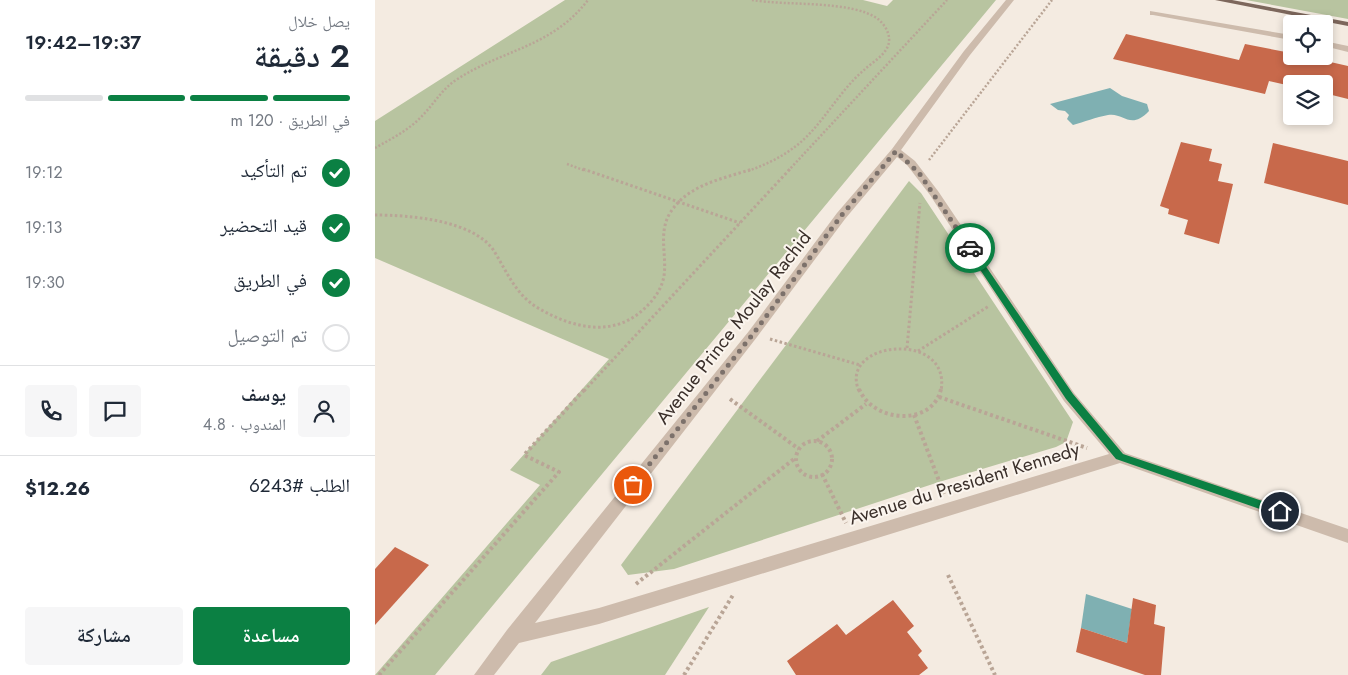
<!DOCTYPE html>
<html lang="ar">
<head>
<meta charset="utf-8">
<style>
	:root { --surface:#fff; --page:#f6f6f7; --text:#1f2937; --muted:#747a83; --line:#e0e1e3; --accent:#0b8043 }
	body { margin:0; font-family:Jost,"Noto Naskh Arabic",sans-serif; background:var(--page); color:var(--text); direction:rtl; height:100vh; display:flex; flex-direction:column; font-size:19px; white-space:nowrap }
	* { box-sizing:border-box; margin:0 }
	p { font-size:16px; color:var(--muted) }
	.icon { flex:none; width:28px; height:28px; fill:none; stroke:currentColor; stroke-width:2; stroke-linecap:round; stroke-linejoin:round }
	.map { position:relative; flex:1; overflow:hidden; direction:ltr }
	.panel { display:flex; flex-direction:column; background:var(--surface); width:375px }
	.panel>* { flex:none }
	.controls { position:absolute; left:908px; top:15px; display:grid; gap:10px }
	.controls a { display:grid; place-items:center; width:50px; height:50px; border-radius:5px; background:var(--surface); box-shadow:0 2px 8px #0003; font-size:25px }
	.pin { position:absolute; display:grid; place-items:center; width:42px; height:42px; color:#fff; margin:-21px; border:2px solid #fff; border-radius:50%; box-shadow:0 1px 5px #0007 }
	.courier { position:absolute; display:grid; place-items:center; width:50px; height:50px; margin:-25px; border:4px solid #0b8043; border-radius:50%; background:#fff; color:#222; box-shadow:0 1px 6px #0007 }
	.head em { font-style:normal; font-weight:600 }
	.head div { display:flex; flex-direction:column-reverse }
	.head { display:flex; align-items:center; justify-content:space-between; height:85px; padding:0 25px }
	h1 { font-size:32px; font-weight:600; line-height:38px }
	.bar { display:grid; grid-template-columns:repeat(4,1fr); gap:8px 5px; align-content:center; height:60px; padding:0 25px }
	.bar i { height:6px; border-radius:4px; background:var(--line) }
	.bar .active { background:var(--accent) }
	.bar p { grid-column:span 4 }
	.line { display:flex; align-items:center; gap:12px; padding:0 25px; border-top:1px solid var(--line) }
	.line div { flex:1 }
	.round { display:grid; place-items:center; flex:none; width:52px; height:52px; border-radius:5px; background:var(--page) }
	ol { padding:0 25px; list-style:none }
	li { display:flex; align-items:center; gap:15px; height:55px }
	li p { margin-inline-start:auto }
	li .icon { padding:5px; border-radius:50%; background:var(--accent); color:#fff; stroke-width:4 }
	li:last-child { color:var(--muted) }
	li i { width:28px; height:28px; border:2px solid var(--line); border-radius:50% }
	.action { display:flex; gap:10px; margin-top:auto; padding:10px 25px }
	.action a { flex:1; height:58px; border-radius:5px; background:var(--accent); color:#fff; font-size:20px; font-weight:600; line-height:58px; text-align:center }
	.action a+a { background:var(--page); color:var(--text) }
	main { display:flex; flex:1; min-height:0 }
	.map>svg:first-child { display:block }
	.green { fill:#b8c4a0 }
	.water { fill:#7fb0b2 }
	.building { fill:#c8694b }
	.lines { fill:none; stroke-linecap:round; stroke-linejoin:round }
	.path-far2 { stroke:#b9a596; stroke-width:2.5; stroke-dasharray:2 2; stroke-linecap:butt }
	.path-far1 { stroke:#b9a596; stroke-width:3; stroke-dasharray:2.5 2.5; stroke-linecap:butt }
	.path { stroke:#b9a596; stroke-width:4; stroke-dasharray:3 3; stroke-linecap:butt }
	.minor { fill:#cdbbac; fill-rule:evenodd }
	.major { fill:#7d675c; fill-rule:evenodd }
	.route { fill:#0b8043 }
	.done { stroke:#7c716b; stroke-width:5; stroke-dasharray:0 9 }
	.labels { text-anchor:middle; stroke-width:4; stroke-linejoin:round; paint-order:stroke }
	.street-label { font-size:19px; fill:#3b302b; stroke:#fbf5ee }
</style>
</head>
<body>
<main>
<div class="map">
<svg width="973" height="675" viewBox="0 0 973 675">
	<rect width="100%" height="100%" fill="#f4ebe1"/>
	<g class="green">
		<polygon points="190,0 488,0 512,6 518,0 621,0 60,675 0,675 165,485 135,470 234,359 0,258 0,121"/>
		<polygon points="871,0 973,0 973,19"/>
		<polygon points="534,181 546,193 698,422 691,442 681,447 564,482 299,569 253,575 246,565"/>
		<polygon points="334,607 290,675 166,675 176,662"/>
	</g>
	<g class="water">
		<path d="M 735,88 L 747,96 L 772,104 L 774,111 C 755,131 749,112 733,115 C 721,117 709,122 698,125 L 692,119 L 694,115 L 690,111 L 683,110 L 675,104 Z"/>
		<polygon points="711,594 757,609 752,643 706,628"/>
	</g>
	<g class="building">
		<polygon points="751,34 864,60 870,44 916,53 916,56 929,56 973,66 973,99 949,93 949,84 916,84 916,86 894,81 890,94 738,59"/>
		<polygon points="806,142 837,149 834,161 847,164 843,181 858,184 844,244 809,234 813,220 793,214 794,209 785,206"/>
		<polygon points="898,143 973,161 973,205 889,183"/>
		<polygon points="20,547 54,565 0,625 0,569"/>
		<polygon points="758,598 781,605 779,624 790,627 786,675 770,675 701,652 706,628 752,643"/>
		<polygon points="518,600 539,626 532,632 547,651 543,655 553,668 544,675 421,675 412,661 462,624 471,635"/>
	</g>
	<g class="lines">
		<g class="path-far2">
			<path d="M 0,148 C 16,139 34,130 47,116 C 59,104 67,89 81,80 C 128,49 176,48 213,0"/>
			<polyline points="554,160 677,0"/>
			<polyline points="192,164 211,171"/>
			<path d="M 373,171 C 390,165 407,157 421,146 C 448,125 463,92 489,70 C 497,62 512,55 514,42 C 515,33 510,25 503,19 C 477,0 412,6 377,0"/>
			<polyline points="413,171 572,0"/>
		</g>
		<g class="path-far1">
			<polyline points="208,169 365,223"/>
			<path d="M 0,215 C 34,215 99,220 119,251 C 132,272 141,295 163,308 C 199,329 241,339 273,305 C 281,297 287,287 289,276 C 292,255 283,233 295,213 C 313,184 348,179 377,169"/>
			<polyline points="395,339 485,365"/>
			<polyline points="532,348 545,203"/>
			<polyline points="543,351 614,306"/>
			<polyline points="209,391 415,169"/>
			<path d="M 484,391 C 462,341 577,329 566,391"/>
		</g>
		<g class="path">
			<path d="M 484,389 C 499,424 558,426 566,389"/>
			<polyline points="564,397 712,448"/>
			<polyline points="355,399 424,449"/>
			<polyline points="539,415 569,494"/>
			<polyline points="442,441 491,404"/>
			<circle cx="439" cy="459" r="18"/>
			<polyline points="447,474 471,523"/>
			<polyline points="573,575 620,675"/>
			<polyline points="261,584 419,459"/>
			<polyline points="4,675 184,472 149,455 210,389"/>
			<polyline points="309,675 358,595"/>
		</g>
		<g class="minor">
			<path d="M 631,0 L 639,0 L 595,55 L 526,150 L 540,161 L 563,191 L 699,393 L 750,453 L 973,529 L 973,543 L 745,463 L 224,624 L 144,643 L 119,675 L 99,675 L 132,630 L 374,331 L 462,213 L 517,149 L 589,51 ZM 522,157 L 532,165 L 555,195 L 689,401 L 734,454 L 224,608 L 160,623 L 382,337 L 470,219 Z"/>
			<polygon points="775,11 916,35 916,40 778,15 775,15"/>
			<polygon points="949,41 973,46 973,52 949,46"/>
		</g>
		<polygon class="major" points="840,0 857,0 973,22 973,26"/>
	</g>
	<polygon class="route" points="592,246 597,246 698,394 748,454 908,508 908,514 905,516 741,459 691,399 592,250"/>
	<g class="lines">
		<polyline class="done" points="258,485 378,334 466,216 521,151 544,173 595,248"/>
	</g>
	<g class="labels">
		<g class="street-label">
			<text transform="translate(358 327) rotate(-52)" y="7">Avenue Prince Moulay Rachid</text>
			<text transform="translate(589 483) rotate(-17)" y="7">Avenue du President Kennedy</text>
		</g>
	</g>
</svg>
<div class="controls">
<a><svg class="icon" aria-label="locate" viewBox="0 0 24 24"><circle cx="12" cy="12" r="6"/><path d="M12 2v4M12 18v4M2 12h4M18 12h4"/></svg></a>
<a><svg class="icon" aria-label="layers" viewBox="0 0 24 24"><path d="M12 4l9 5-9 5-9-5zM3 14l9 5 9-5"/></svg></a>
</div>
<div class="pin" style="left:258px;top:485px;background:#ea580c"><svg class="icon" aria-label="bag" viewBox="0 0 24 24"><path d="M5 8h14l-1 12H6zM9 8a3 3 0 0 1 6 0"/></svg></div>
<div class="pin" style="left:905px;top:511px;background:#1f2937"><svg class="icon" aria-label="home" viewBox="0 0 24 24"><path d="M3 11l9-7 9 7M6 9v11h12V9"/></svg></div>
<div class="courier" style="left:595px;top:248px"><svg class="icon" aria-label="car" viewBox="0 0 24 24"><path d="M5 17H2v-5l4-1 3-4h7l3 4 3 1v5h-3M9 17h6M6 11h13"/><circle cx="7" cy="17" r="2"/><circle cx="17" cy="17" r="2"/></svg></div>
</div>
<section class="panel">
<div class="head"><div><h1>2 دقيقة</h1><p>يصل خلال</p></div><em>19:37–19:42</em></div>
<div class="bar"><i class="active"></i><i class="active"></i><i class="active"></i><i></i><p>في الطريق · 120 m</p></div>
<ol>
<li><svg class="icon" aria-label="check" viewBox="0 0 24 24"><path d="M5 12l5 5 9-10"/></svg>تم التأكيد<p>19:12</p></li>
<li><svg class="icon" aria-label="check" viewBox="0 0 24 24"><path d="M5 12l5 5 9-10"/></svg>قيد التحضير<p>19:13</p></li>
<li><svg class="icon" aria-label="check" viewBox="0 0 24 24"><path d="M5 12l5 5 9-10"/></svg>في الطريق<p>19:30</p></li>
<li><i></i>تم التوصيل</li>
</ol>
<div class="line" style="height:90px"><a class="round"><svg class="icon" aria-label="person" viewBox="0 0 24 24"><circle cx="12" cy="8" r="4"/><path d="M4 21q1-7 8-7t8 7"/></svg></a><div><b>يوسف</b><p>المندوب · 4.8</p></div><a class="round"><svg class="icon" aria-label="chat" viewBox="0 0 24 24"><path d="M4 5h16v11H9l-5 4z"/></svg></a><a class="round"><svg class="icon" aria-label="phone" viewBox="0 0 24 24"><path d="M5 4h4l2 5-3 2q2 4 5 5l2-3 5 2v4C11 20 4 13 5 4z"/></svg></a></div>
<div class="line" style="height:65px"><div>الطلب #6243</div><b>$12.26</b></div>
<div class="action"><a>مساعدة</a><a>مشاركة</a></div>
</section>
</main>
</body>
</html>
